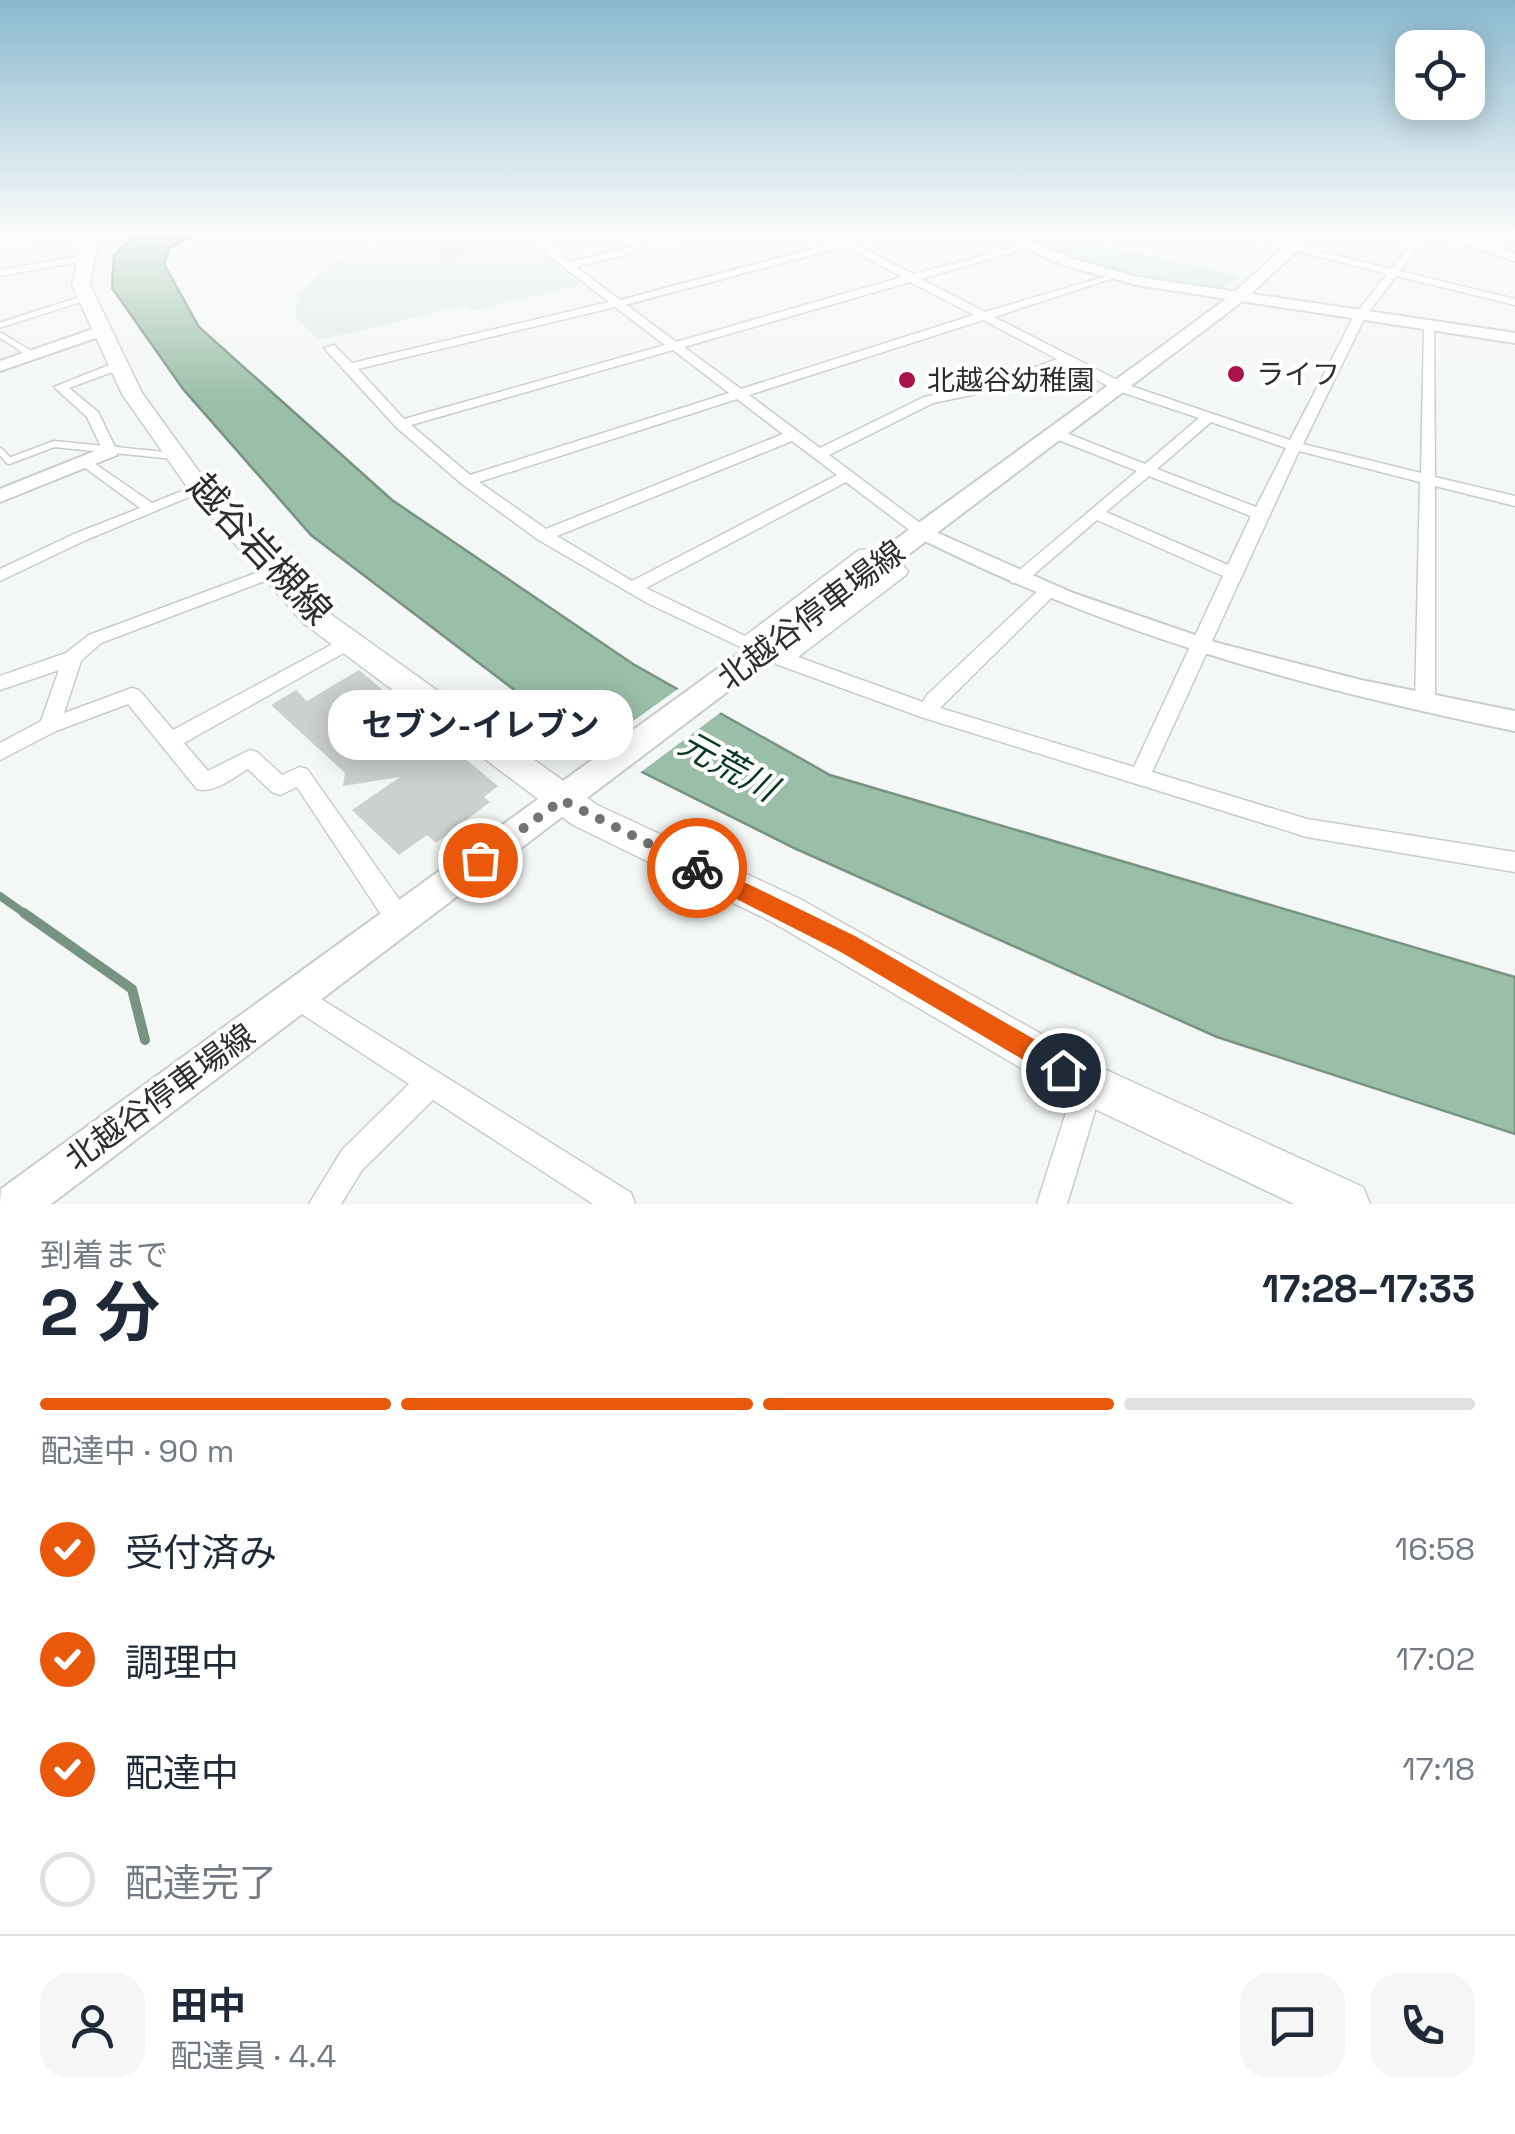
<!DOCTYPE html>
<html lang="ja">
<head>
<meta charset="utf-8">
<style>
	:root { --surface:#fff; --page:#f6f6f7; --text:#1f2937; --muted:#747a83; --line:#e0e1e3; --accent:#ea580c }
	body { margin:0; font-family:"Space Grotesk","Noto Sans JP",sans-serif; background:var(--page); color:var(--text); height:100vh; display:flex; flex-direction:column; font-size:38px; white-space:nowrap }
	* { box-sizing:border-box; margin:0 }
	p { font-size:32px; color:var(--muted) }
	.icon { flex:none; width:55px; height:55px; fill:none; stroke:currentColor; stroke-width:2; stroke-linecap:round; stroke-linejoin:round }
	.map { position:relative; height:1204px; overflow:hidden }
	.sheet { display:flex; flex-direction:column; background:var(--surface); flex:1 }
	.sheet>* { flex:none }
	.buttons { position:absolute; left:1395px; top:30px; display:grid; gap:20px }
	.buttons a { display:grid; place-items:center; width:90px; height:90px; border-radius:20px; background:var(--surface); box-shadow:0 5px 25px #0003; font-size:50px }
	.pin { position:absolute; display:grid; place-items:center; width:85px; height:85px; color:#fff; margin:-42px; border:5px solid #fff; border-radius:50%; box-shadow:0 2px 10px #0007 }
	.courier { position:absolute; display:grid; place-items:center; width:100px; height:100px; margin:-50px; border:8px solid #ea580c; border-radius:50%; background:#fff; color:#222; box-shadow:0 2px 12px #0007 }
	.bubble { position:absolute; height:70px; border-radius:30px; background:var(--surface); box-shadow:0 5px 25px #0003; font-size:32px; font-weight:700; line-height:70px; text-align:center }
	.summary em { font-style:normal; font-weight:700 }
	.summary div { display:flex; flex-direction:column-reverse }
	.summary { display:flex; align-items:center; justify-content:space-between; height:170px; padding:0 40px }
	h1 { font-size:65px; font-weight:700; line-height:75px }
	.bar { display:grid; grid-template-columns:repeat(4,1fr); gap:15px 10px; align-content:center; height:120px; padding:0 40px }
	.bar i { height:12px; border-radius:8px; background:var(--line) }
	.bar .selected { background:var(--accent) }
	.bar p { grid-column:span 4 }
	.line { display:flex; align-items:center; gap:25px; padding:0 40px; border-top:2px solid var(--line) }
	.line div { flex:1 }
	.round { display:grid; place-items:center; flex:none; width:105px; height:105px; border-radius:30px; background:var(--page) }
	ol { padding:0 40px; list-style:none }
	li { display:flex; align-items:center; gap:30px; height:110px }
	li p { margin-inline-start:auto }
	li .icon { padding:10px; border-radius:50%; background:var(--accent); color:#fff; stroke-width:4 }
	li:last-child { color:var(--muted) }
	li i { width:55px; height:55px; border:5px solid var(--line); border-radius:50% }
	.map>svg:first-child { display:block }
	.built { fill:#e1ede6 }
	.green { fill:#d3ecdc }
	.water { fill:#9abea8; stroke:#799383; stroke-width:2.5 }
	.pier { fill:#f3f7f5 }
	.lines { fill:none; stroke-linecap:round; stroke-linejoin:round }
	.stream-far1 { stroke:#799383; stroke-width:8 }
	.stream { stroke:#799383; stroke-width:10 }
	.building { fill:#cdd1ce }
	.service-far1-casing { stroke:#c9cdca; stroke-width:8 }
	.service-casing { stroke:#c9cdca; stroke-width:9 }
	.minor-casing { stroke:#c9cdca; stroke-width:3 }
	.tertiary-casing { stroke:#c9cdca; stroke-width:4 }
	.secondary-casing { stroke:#c9cdca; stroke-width:4 }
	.primary-casing { stroke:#c9cdca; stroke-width:3 }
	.service-far1 { stroke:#fff; stroke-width:5 }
	.service { stroke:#fff; stroke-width:6 }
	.minor { fill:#fff; fill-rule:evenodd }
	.tertiary { fill:#fff; fill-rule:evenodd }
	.secondary { fill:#fff; fill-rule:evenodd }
	.primary { fill:#fff; fill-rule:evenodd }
	.route { fill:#ea580c }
	.done { stroke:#727473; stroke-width:10; stroke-dasharray:0 18 }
	.poi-dot { fill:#a9154a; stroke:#fff; stroke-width:4 }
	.labels { text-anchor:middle; stroke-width:8; stroke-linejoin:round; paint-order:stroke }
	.far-poi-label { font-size:28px; fill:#2d2e2d; stroke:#fff; text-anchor:start }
	.street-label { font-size:32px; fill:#2d2e2d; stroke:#fff }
	.water-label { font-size:35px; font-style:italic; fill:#083822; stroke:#fff }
	.near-street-label { font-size:38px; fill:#2d2e2d; stroke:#fff }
</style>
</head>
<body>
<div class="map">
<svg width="1515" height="1204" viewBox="0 0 1515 1204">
	<rect width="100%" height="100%" fill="#f3f7f5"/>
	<polygon class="built" points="406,232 516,232 582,285 473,311 468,305 319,340 296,317 297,297 327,267"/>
	<path class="green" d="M 1008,232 L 1068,232 L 1062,236 L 1239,276 L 1220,290 C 1146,280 1076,262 1008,232 Z"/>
	<polygon class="water" points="139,232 203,232 170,247 164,264 199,327 392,500 633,664 830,775 1515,977 1515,1134 1217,1037 794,848 584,743 311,535 183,389 112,288 114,255"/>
	<polygon class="pier" points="682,686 724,710 637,775 590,752"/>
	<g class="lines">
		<polyline class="stream-far1" points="0,896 27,915"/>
		<polyline class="stream" points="24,913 132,989 145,1040"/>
	</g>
	<g class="building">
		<polygon points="445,234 469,254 446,259 423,239"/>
		<polygon points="359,670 498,786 484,797 490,802 436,843 427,835 399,855 352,810 400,777 343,786 345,773 271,705 296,690 307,701"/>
	</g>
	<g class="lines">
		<g class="service-far1-casing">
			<g id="service-far1">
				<polyline points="0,325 85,298"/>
				<polyline points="0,335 26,351"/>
			</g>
		</g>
		<g class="service-casing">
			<g id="service">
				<polyline points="22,349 32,355"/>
				<polyline points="0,451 9,461 54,444 175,456"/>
			</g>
		</g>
		<g class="minor-casing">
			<g id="minor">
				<polygon points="43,232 64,232 0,247 0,241"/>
				<polygon points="389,232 402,232 386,243 378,243 378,239"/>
				<path d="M 518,232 L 530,232 L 569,262 L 632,247 L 610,232 L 622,232 L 642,245 L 696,232 L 715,232 L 576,267 L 676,342 L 902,277 L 818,232 L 831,232 L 913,274 L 1028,244 L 1028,248 L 921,279 L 985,312 L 1117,273 L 1117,277 L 994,317 L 1125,384 L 1290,440 L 1354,316 L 1387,274 L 1223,232 L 1242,232 L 1391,269 L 1420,232 L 1430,232 L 1400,271 L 1515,299 L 1515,305 L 1396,276 L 1365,317 L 1303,444 L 1421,473 L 1424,326 L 1434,324 L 1435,477 L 1515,496 L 1515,506 L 1435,486 L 1435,704 L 1432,709 L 1418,709 L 1415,704 L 1420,482 L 1299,451 L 1152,772 L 1307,819 L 1515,852 L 1515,872 L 1307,837 L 921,717 L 776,664 L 774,659 L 776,654 L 889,571 L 880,563 L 868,560 L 753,648 L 747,650 L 649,604 L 537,539 L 462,484 L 396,427 L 324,348 L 334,345 L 352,363 L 609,302 ZM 910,282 L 974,315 L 741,389 L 684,347 ZM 615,307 L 665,345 L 404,419 L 358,369 ZM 983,320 L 1057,359 L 996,382 L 924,397 L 820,448 L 749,395 ZM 673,350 L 729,393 L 470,475 L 411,425 ZM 1067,364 L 1115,390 L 1199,418 L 1145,464 L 1061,431 L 1051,431 L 1051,437 L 1137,471 L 1009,579 L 1012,583 L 1024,583 L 1097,520 L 1223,576 L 1134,767 L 940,708 L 1053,596 L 1056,592 L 1053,588 L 1041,588 L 927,695 L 923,702 L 798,657 L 906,575 L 908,571 C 896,556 879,548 859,550 L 745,636 L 646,588 L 846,482 L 916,535 L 928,535 L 930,532 L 928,529 L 829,455 L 933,403 L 1005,388 ZM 737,399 L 783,434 L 546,529 L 479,482 ZM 1211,422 L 1286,448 L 1256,507 L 1157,469 ZM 792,441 L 837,475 L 632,581 L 557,536 ZM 1149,476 L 1251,516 L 1228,565 L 1106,512 Z"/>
				<polygon points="1505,232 1515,232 1515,237"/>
				<polygon points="85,255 90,258 89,260 0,276 0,270"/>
				<polygon points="119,361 123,362 123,368 69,388 98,412 117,451 110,455 103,451 87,417 54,387"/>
				<polygon points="85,457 152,503 200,484 208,489 86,540 0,581 0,569 74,534 140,508 80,464 80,458"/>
				<path d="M 272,567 L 278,568 L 280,572 L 278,576 L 101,643 L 81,661 L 64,713 L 132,688 L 139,690 L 173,730 L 344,638 L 356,638 L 359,642 L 356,646 L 184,743 L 208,771 L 250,750 L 257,752 L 282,775 L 300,767 L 307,769 L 408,912 L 411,920 L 408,928 L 399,931 L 390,928 L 297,787 L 280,795 L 272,792 L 248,769 C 234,777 214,794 197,789 L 128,704 L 56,731 L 0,760 L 0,743 L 41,721 L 59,670 L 0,690 L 0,676 L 66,653 L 89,635 Z"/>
				<polygon points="297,984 631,1193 635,1204 593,1204 433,1100 362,1170 341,1204 309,1204 342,1150 409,1084 288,1005 284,996 288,987"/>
				<polygon points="1089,1070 1099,1074 1103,1084 1067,1204 1037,1204 1075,1084 1079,1074"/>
			</g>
		</g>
		<g class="tertiary-casing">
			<g id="tertiary">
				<polygon points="876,232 898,232 617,307 610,303"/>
				<polygon points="991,232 1009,232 1073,259 1138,277 1515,333 1515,343 1137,285 1063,265"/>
				<polygon points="1425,232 1446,232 1515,253 1515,261"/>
				<polygon points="102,326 110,331 107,334 0,371 0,361"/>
				<polygon points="110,445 117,447 117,455 0,502 0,489"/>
				<path d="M 922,526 L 1073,593 L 1218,643 L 1361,680 L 1515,711 L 1515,731 C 1301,687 1111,635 915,536 L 912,532 Z"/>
			</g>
		</g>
		<g class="secondary-casing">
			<polygon id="secondary" points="1301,232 1317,232 1243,301 51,1204 0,1204 1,1189 1169,341 1231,295"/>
		</g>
		<g class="primary-casing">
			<polygon id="primary" points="71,232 86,232 96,249 90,285 142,393 208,484 322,608 597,805 798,898 1104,1069 1363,1187 1370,1204 1294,1204 1074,1099 772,922 573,825 302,622 192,494 122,394 72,285 80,249"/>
		</g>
		<use href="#service-far1" class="service-far1"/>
		<use href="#service" class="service"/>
		<use href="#minor" class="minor"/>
		<use href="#tertiary" class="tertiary"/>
		<use href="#secondary" class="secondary"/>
		<use href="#primary" class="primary"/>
	</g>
	<linearGradient id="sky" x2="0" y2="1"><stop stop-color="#89b8ce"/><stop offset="0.58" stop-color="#fafbfa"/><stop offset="1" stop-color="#fafbfa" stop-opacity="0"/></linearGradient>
	<rect width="1515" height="401" fill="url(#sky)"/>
	<polygon class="route" points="697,859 855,936 1072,1061 1076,1070 1072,1078 1063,1082 1054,1078 839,951 689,875 686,868 689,862"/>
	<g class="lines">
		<polyline class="done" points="480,860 562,800 697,868"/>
	</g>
	<g class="poi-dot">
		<circle cx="1236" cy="374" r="10"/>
		<circle cx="907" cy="380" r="10"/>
	</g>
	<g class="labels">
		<g class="far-poi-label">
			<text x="1256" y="384">ライフ</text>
			<text x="927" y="390">北越谷幼稚園</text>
		</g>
		<g class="street-label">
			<text transform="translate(811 615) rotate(-37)" y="11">北越谷停車場線</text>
			<text transform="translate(160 1097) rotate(-36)" y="11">北越谷停車場線</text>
		</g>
		<g class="water-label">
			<text transform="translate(728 766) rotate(29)" y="12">元荒川</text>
		</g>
		<g class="near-street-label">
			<text transform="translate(260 549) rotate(47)" y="13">越谷岩槻線</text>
		</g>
	</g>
</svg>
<div class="buttons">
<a><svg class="icon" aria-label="locate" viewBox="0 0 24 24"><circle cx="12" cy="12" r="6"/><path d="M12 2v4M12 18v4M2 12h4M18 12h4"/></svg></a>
</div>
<div class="pin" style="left:480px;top:860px;background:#ea580c"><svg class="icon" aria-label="bag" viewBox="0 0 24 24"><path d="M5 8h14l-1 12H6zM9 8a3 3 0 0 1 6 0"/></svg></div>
<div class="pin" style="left:1063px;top:1070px;background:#1f2937"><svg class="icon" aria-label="home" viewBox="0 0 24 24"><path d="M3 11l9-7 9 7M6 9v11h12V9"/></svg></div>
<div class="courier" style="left:697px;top:868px"><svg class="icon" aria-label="bike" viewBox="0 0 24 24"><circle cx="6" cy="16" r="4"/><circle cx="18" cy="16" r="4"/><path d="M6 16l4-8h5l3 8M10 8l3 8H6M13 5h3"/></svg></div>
<div class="bubble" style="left:328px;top:690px;width:305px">セブン-イレブン</div>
</div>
<section class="sheet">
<div class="summary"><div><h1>2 分</h1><p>到着まで</p></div><em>17:28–17:33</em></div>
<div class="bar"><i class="selected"></i><i class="selected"></i><i class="selected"></i><i></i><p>配達中 · 90 m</p></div>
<ol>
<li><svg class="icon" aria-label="check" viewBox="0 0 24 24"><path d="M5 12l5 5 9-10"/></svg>受付済み<p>16:58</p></li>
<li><svg class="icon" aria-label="check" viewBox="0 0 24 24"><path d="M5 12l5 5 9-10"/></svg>調理中<p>17:02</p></li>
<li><svg class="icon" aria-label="check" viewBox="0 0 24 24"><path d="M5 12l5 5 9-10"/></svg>配達中<p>17:18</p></li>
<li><i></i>配達完了</li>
</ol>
<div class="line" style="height:180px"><a class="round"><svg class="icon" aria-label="person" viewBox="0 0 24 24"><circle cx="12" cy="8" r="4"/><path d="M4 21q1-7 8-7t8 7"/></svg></a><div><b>田中</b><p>配達員 · 4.4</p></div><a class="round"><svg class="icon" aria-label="chat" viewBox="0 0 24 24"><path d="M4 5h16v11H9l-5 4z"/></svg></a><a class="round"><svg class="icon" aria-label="phone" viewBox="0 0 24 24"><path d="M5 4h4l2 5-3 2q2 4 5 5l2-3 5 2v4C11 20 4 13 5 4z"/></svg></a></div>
</section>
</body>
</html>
